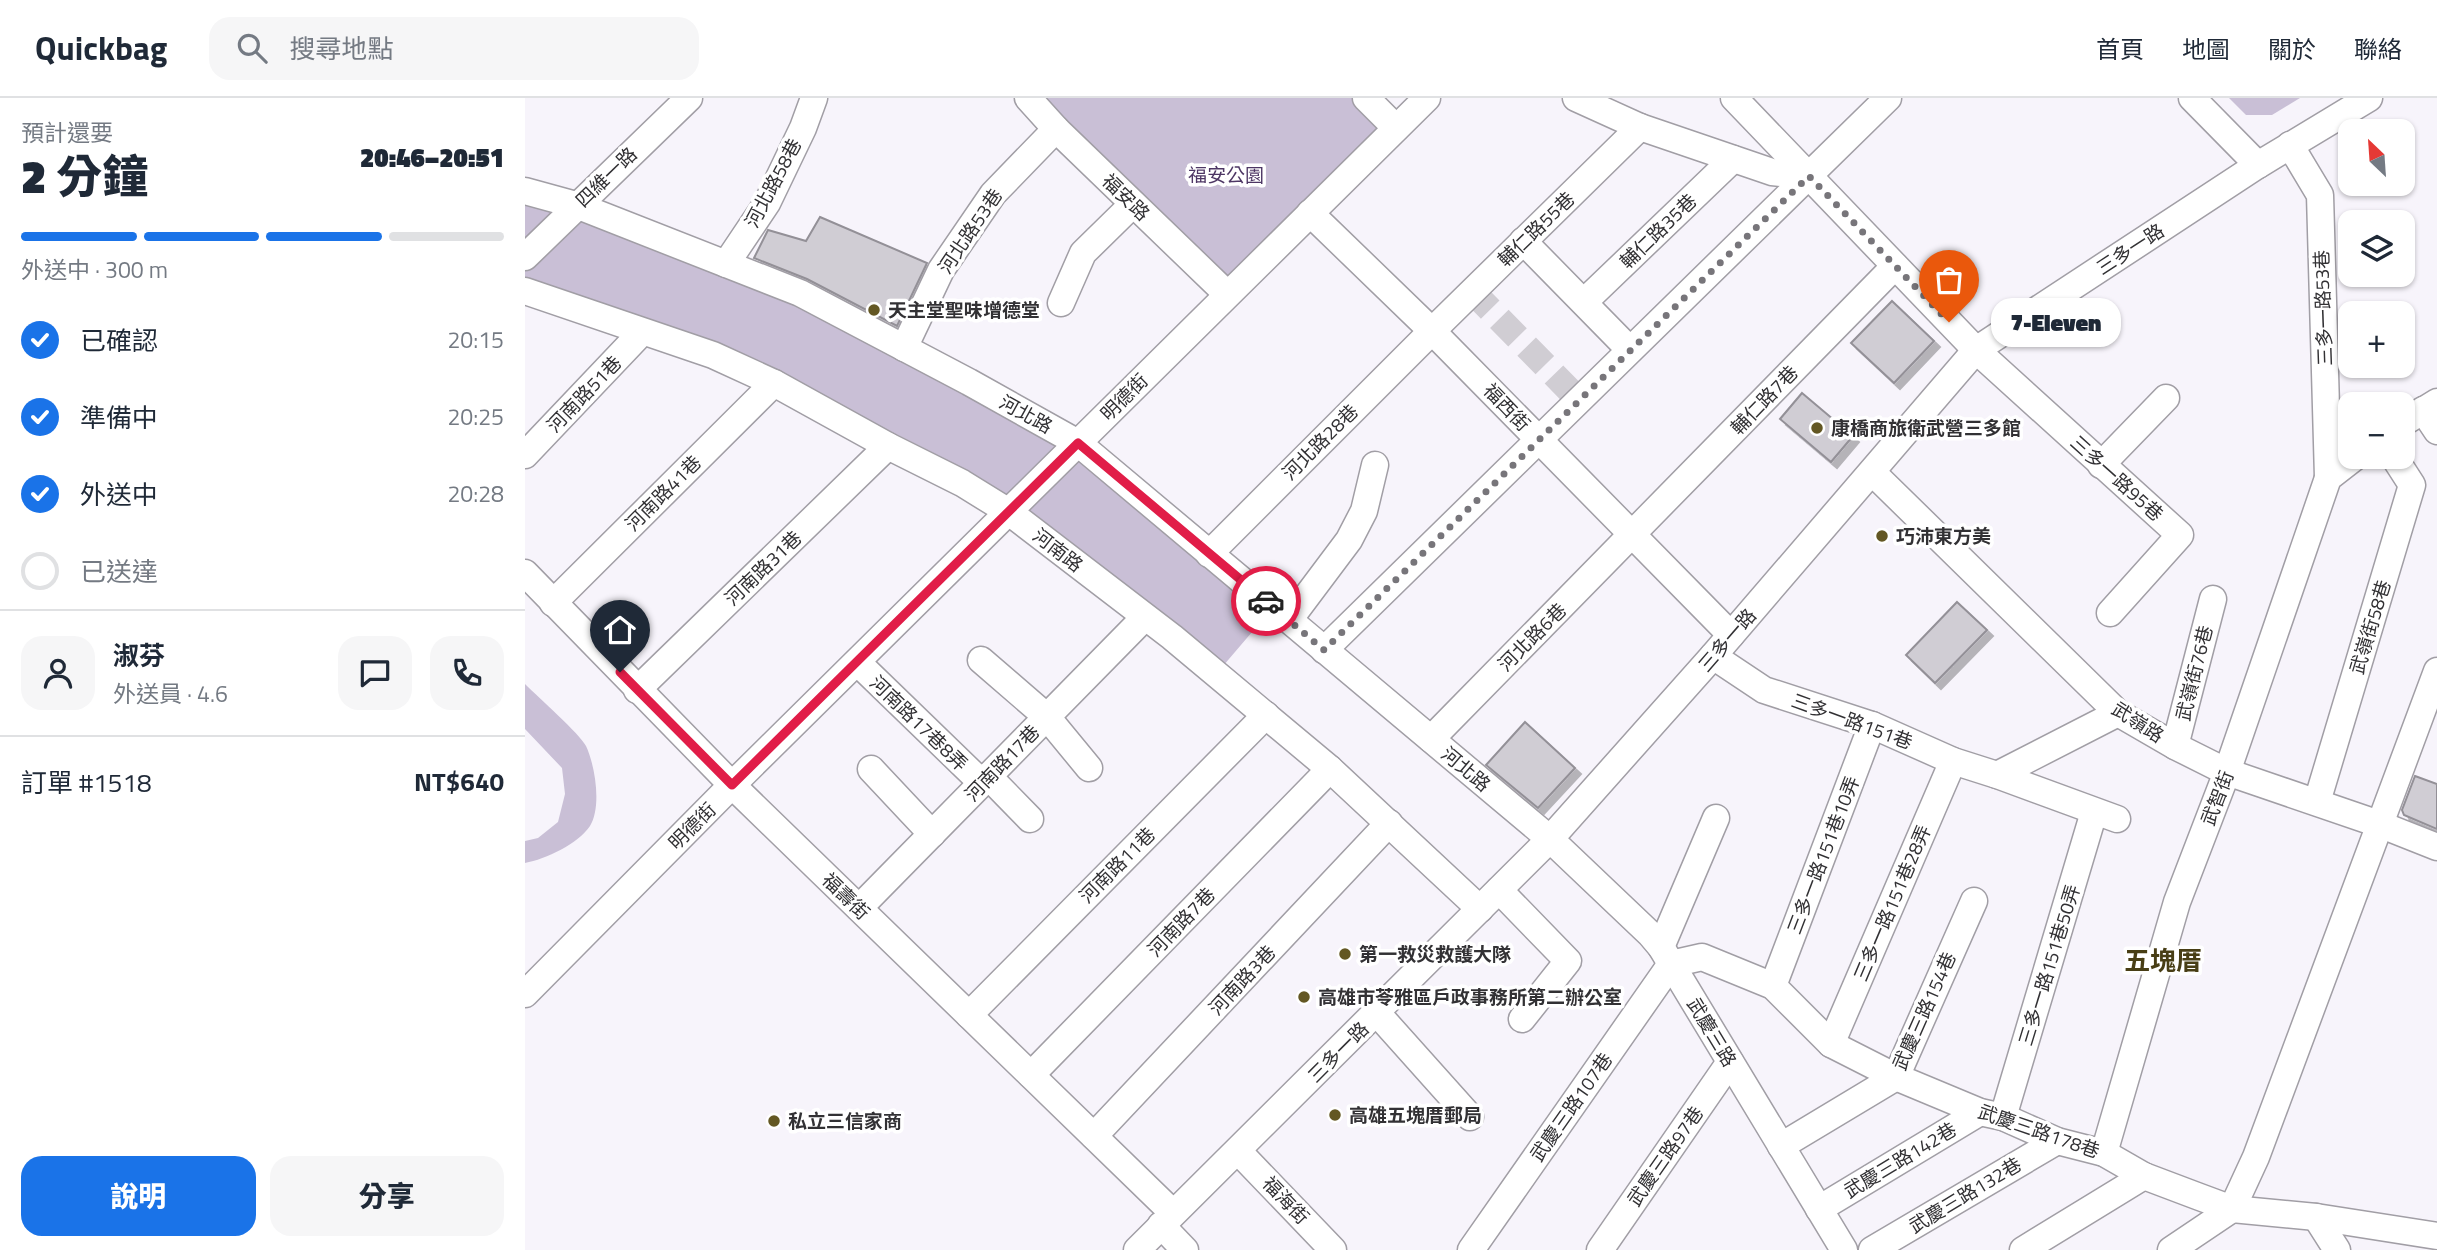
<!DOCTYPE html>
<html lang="zh-TW">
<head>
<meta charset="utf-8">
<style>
	:root { --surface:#fff; --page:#f6f6f7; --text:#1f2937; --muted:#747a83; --line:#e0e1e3; --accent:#1a73e8 }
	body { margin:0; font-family:"Titillium Web","Noto Sans TC",sans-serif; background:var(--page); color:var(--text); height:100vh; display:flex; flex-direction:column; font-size:26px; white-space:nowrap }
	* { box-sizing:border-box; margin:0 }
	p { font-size:23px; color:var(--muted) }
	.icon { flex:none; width:38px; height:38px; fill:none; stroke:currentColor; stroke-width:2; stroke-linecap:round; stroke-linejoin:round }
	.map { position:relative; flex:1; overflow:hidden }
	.details { display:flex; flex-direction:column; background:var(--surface); width:525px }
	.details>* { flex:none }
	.needle { width:46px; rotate:335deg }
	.fabs { position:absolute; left:1813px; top:21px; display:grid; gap:14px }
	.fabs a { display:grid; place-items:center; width:77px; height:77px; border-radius:14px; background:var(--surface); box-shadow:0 2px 5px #0004; font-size:35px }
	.pin { position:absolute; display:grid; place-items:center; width:60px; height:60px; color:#fff; margin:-72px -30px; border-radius:50% 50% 50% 0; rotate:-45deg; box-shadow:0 0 7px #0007 }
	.pin .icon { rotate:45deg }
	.courier { position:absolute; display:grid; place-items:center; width:70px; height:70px; margin:-35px; border:5px solid #e11d48; border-radius:50%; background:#fff; color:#222; box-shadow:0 2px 9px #0007 }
	.bubble { position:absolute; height:49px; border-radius:21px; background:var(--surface); box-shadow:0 2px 5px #0004; font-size:23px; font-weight:800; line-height:49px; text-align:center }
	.overview em { font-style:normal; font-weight:800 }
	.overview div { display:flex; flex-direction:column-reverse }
	.overview { display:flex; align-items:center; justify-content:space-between; height:119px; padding:0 21px }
	h1 { font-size:46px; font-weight:800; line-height:52px }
	.bar { display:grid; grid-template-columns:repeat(4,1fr); gap:10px 7px; align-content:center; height:84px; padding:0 21px }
	.bar i { height:9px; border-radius:5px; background:var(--line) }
	.bar .selected { background:var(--accent) }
	.bar p { grid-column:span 4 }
	.line { display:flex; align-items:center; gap:18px; padding:0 21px; border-top:2px solid var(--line) }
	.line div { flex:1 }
	.round { display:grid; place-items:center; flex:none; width:74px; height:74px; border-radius:21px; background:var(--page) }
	ol { padding:0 21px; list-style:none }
	li { display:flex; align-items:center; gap:21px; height:77px }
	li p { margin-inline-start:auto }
	li .icon { padding:7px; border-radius:50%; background:var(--accent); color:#fff; stroke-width:4 }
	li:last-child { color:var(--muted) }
	li i { width:38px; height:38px; border:4px solid var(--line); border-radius:50% }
	.action { display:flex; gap:14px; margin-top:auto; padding:14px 21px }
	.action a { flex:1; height:80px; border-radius:21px; background:var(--accent); color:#fff; font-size:28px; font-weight:800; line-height:80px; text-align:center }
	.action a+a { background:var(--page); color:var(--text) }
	header { display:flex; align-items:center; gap:42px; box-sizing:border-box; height:98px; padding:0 35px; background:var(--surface); border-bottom:2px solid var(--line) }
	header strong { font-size:33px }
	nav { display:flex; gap:38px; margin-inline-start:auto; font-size:24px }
	.search { width:490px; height:63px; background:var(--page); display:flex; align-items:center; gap:18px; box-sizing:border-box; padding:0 24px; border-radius:21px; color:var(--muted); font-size:26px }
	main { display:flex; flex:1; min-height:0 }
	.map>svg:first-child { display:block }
	.green { fill:#c9bfd6 }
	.building { fill:#d0cdd4; stroke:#939097; stroke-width:2; filter:url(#shadow) }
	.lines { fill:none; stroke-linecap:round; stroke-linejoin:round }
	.minor-tunnel { stroke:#d0cdd3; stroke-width:26; stroke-dasharray:26 13; stroke-linecap:butt }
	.minor-casing { stroke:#a19ea5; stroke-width:29 }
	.minor { stroke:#fff; stroke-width:26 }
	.done { stroke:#77757a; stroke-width:7; stroke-dasharray:0 12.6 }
	.route { stroke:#e11d48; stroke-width:9 }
	.poi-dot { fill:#635723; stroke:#fff; stroke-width:2.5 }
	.labels { text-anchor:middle; stroke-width:7; stroke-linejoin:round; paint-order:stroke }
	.park-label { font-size:19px; fill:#4d3664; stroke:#fff }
	.street-label { font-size:19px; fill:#323134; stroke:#fff }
	.poi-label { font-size:19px; font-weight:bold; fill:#323134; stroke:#fff; text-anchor:start }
	.district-label { font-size:26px; font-weight:bold; fill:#483e15; stroke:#fff }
</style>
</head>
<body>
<header>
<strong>Quickbag</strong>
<div class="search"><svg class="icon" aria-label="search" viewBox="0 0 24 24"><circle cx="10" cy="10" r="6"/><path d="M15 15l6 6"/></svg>搜尋地點</div>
<nav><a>首頁</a><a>地圖</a><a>關於</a><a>聯絡</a></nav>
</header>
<main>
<section class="details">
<div class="overview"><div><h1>2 分鐘</h1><p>預計還要</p></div><em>20:46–20:51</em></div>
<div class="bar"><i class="selected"></i><i class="selected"></i><i class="selected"></i><i></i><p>外送中 · 300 m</p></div>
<ol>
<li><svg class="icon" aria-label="check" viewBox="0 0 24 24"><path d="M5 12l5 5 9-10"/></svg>已確認<p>20:15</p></li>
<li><svg class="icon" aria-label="check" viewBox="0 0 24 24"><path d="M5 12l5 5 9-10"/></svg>準備中<p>20:25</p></li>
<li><svg class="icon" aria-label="check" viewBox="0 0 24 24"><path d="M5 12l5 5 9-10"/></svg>外送中<p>20:28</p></li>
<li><i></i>已送達</li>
</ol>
<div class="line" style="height:126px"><a class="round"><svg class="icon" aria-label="person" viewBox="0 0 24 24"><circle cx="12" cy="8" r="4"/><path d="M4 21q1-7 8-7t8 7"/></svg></a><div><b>淑芬</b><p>外送員 · 4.6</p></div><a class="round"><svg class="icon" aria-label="chat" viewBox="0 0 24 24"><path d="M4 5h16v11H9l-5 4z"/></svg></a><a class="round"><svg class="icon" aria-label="phone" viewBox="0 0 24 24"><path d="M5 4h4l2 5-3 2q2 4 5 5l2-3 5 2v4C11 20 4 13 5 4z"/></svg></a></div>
<div class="line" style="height:91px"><div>訂單 #1518</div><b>NT$640</b></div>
<div class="action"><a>說明</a><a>分享</a></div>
</section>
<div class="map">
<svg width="1912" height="1152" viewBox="0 0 1912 1152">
	<defs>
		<filter id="shadow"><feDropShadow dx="6" dy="6" stdDeviation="0" flood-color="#0004"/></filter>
	</defs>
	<rect width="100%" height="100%" fill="#f7f4fb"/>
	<g class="green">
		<polygon points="518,0 828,0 857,29 700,184"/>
		<polygon points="1704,0 1775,0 1747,17 1721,17"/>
		<polygon points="0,101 269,202 540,348 745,513 698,568 648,527 444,373 207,253 0,185"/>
		<path d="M 0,586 C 13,599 55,636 61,648 C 70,667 77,709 65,728 C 53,746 21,761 0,765 L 0,743 L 13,740 L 33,724 L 40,696 L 37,670 L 0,631 Z"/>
	</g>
	<g class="building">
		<polygon points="295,119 402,165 372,228 282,181 229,160 243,132 281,143"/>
		<polygon points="1367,203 1409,243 1369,285 1326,245"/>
		<polygon points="1277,295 1328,338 1306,364 1255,321"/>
		<polygon points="1432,504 1462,532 1410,585 1381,557"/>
		<polygon points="1000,624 1050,670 1013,710 961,667"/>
		<polygon points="1890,678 1912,686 1912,731 1879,717 1877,712"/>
	</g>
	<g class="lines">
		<polyline class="minor-tunnel" points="947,193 1054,302"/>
		<g class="minor-casing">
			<g id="minor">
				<polyline points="503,0 531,31 702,196"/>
				<polyline points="841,0 871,30"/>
				<polyline points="1051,0 1115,29 1247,74 1284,78"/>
				<polyline points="1209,0 1451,252 1655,437 1585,515"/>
				<polyline points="1667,0 1733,67"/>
				<polyline points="1765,47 1795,97 1803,380"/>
				<polyline points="0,93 51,107 275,195 444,284 553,345 1025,741 1125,836 1136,849 1319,1152"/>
				<polyline points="785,115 907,233 1206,537"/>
				<polyline points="998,143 1105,252"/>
				<polyline points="0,159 164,0"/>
				<polyline points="201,166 242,105 278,30 289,0"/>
				<polyline points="0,193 188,257 249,285 363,348 437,385 484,414 647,539 805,671 955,811"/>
				<polyline points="1059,204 1208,61"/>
				<polyline points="536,205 558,155 608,106"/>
				<polyline points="379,250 416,172 468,96 531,31"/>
				<polyline points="1898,312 1912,333"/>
				<polyline points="1878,325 1912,304"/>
				<polyline points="0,357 117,234"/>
				<polyline points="1576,367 1641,300"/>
				<polyline points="1347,374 1593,615 1650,648 1702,674 1854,726 1912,749"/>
				<polyline points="684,456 907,233 1115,29"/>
				<polyline points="0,475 207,687 648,1115"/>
				<polyline points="28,505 249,285"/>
				<polyline points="764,522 824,442 839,413 850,367"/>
				<polyline points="799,552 1363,0"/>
				<polyline points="1188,558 1239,592 1347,627 1428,663 1472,677 1592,721"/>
				<polyline points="456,562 522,619 564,670"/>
				<polyline points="332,564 457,685"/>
				<polyline points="112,592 363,348"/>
				<polyline points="906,641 1370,168"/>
				<polyline points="1650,648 1688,501"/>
				<polyline points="346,671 407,736"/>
				<polyline points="1472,677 1593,615"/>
				<polyline points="463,678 505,721"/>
				<polyline points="1792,704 1887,387 1869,359"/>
				<polyline points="974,792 1043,863 997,921"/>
				<polyline points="334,810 620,519"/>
				<polyline points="1136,849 1191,720"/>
				<polyline points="1248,888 1347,627"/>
				<polyline points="0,896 207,687 902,0"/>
				<polyline points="852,915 945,1019"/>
				<polyline points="444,917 741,617"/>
				<polyline points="1306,946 1428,663"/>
				<polyline points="506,977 805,671"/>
				<polyline points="1478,1019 1569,714"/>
				<polyline points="569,1038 864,725"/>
				<polyline points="1256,1048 1371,979 1449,803"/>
				<polyline points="713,1053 808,1152"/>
				<polyline points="1579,1055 1652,804 1702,674 1803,380 1830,359"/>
				<polyline points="1294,1111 1455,1014"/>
				<polyline points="1791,1119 1812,1152"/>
				<polyline points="636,1127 660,1152"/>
				<polyline points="612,1152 1025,741 1188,558 1451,252 1733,67 1844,0"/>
				<polyline points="946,1152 1146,866 1177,859 1248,888 1306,946 1371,979 1455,1014 1478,1019 1532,1043 1579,1055 1619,1078 1672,1098 1707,1111 1791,1119 1912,1138"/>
				<polyline points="1075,1152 1205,964"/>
				<polyline points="1347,1152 1532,1043"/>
				<polyline points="1498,1152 1619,1078"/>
				<polyline points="1646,1152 1707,1111 1731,1059 1912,573"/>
			</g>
		</g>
		<use href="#minor" class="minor"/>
	</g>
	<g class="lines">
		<polyline class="done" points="741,503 799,552 1284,78 1424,224"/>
		<polyline class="route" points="95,574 207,687 553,345 741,503"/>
	</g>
	<g class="poi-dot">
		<circle cx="349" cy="212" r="7"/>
		<circle cx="1292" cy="330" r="7"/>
		<circle cx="1357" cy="438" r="7"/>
		<circle cx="820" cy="856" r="7"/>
		<circle cx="779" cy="899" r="7"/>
		<circle cx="810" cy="1017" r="7"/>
		<circle cx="249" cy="1023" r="7"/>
	</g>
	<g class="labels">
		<g class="park-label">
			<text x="701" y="84">福安公園</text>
		</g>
		<g class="street-label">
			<text transform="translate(81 79) rotate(-44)" y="7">四維一路</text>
			<text transform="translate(248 85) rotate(-62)" y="7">河北路58巷</text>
			<text transform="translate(601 99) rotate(44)" y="7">福安路</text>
			<text transform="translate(1011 131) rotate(-44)" y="7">輔仁路55巷</text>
			<text transform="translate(445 133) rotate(-56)" y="7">河北路53巷</text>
			<text transform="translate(1133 133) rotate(-44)" y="7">輔仁路35巷</text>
			<text transform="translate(1605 151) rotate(-33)" y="7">三多一路</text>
			<text transform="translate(1798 210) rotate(-92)" y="7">三多一路53巷</text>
			<text transform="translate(59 296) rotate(-46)" y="7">河南路51巷</text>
			<text transform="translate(599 299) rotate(-45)" y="7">明德街</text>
			<text transform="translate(1239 302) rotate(-46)" y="7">輔仁路7巷</text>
			<text transform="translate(982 309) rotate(46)" y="7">福西街</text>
			<text transform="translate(501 316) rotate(29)" y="7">河北路</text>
			<text transform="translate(795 344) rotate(-45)" y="7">河北路28巷</text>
			<text transform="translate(1592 380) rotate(42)" y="7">三多一路95巷</text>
			<text transform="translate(138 395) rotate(-45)" y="7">河南路41巷</text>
			<text transform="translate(533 452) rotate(38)" y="7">河南路</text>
			<text transform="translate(238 470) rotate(-44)" y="7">河南路31巷</text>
			<text transform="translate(1845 529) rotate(-73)" y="7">武嶺街58巷</text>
			<text transform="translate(1007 539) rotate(-45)" y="7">河北路6巷</text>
			<text transform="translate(1202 542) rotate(-49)" y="7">三多一路</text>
			<text transform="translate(1669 575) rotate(-76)" y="7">武嶺街76巷</text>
			<text transform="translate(1327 623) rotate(20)" y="7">三多一路151巷</text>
			<text transform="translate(1613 624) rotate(33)" y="7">武嶺路</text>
			<text transform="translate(394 625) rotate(44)" y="7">河南路17巷8弄</text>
			<text transform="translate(477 665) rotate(-46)" y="7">河南路17巷</text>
			<text transform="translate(941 671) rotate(40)" y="7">河北路</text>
			<text transform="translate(1692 700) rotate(-69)" y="7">武智街</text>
			<text transform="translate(167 728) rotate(-45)" y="7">明德街</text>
			<text transform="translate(1298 757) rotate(-69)" y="7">三多一路151巷10弄</text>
			<text transform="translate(592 767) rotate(-45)" y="7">河南路11巷</text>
			<text transform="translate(321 798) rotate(44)" y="7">福壽街</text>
			<text transform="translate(1367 805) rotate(-67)" y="7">三多一路151巷28弄</text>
			<text transform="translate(656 824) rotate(-46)" y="7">河南路7巷</text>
			<text transform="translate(1524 867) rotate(-73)" y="7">三多一路151巷50弄</text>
			<text transform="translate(717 882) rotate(-47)" y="7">河南路3巷</text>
			<text transform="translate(1399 913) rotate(-66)" y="7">武慶三路154巷</text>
			<text transform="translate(1187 934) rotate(59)" y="7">武慶三路</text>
			<text transform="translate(813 954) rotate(-45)" y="7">三多一路</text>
			<text transform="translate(1046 1009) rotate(-55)" y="7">武慶三路107巷</text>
			<text transform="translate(1514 1033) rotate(19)" y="7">武慶三路178巷</text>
			<text transform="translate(1140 1058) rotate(-55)" y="7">武慶三路97巷</text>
			<text transform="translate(1375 1062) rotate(-31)" y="7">武慶三路142巷</text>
			<text transform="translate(1440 1097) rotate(-31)" y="7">武慶三路132巷</text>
			<text transform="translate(761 1102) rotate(46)" y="7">福海街</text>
		</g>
		<g class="poi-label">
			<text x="363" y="219">天主堂聖味增德堂</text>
			<text x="1306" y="337">康橋商旅衛武營三多館</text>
			<text x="1371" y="445">巧沛東方美</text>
			<text x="834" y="863">第一救災救護大隊</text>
			<text x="793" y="906">高雄市苓雅區戶政事務所第二辦公室</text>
			<text x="824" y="1024">高雄五塊厝郵局</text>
			<text x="263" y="1030">私立三信家商</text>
		</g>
		<g class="district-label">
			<text x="1638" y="872">五塊厝</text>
		</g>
	</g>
</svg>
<div class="fabs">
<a><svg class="needle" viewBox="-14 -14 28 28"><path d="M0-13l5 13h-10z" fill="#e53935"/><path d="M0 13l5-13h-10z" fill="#747a83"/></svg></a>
<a><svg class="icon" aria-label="layers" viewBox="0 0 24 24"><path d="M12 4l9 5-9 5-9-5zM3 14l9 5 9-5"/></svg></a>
<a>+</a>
<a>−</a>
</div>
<div class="pin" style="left:1424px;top:224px;background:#ea580c"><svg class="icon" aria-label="bag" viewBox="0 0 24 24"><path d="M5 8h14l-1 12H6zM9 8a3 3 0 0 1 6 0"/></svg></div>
<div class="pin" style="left:95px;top:574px;background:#1f2937"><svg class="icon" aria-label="home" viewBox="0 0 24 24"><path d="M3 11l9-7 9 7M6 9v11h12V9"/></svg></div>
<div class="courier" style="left:741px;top:503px"><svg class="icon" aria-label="car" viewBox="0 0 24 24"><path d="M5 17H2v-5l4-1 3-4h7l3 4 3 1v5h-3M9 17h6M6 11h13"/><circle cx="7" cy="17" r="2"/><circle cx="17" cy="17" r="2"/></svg></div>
<div class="bubble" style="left:1466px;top:200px;width:130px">7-Eleven</div>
</div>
</main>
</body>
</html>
